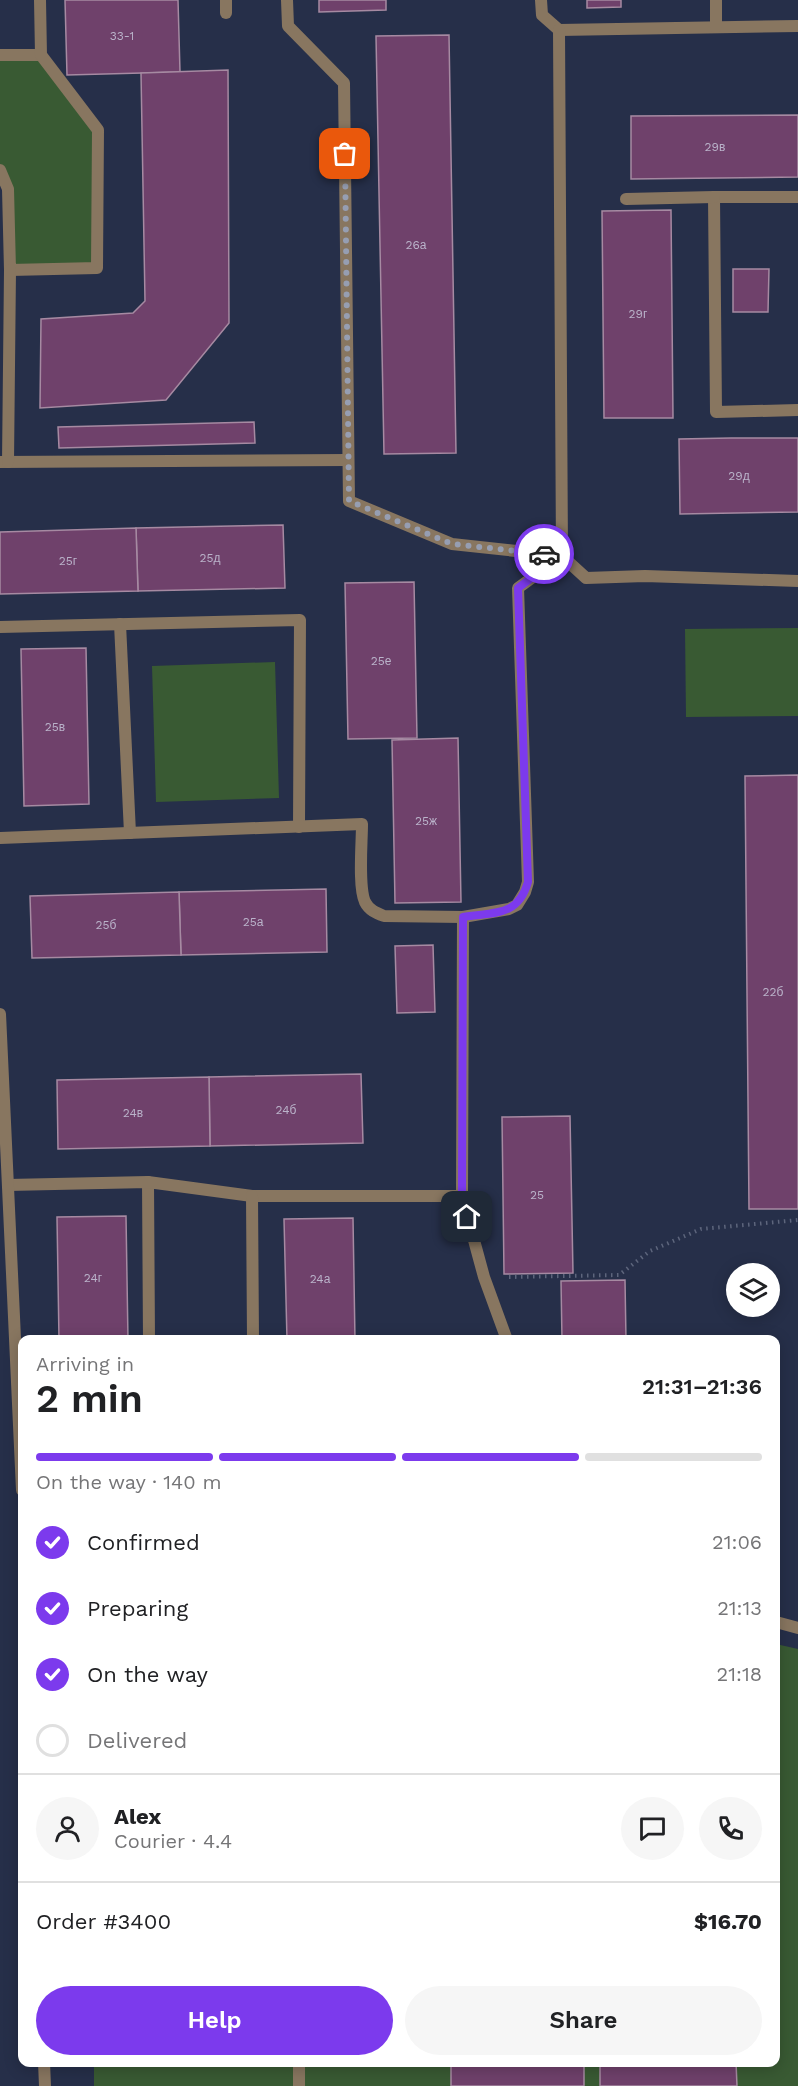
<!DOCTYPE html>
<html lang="en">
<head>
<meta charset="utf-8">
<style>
	:root { --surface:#fff; --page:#f6f6f6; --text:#202124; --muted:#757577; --line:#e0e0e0; --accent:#7c3aed }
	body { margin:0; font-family:"Work Sans",sans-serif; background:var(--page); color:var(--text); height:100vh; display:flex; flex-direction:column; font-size:22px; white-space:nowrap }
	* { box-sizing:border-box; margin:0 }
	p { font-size:20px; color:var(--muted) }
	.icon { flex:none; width:33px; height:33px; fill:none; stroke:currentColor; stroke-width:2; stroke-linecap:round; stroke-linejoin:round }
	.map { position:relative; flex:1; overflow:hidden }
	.sheet { position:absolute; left:18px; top:1335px; width:762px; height:732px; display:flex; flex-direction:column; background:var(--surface); border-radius:12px; box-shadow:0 3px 15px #0003 }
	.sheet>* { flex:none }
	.tools { position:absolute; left:726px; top:1263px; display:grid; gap:12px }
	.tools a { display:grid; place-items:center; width:54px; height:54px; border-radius:50%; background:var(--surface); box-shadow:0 3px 15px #0003; font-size:30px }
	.pin { position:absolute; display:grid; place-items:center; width:51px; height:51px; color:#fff; margin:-26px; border-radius:12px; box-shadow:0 3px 9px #0006 }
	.courier { position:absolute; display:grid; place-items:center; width:60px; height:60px; margin:-30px; border:4px solid #7c3aed; border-radius:50%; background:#fff; color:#222; box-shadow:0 2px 8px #0007 }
	.overview em { font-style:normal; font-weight:600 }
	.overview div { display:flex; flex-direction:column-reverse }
	.overview { display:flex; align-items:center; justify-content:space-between; height:102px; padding:0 18px }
	h1 { font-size:39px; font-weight:600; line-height:45px }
	.bar { display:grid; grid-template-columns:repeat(4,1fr); gap:9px 6px; align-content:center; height:72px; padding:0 18px }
	.bar i { height:8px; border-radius:4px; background:var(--line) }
	.bar .on { background:var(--accent) }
	.bar p { grid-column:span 4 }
	.line { display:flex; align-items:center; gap:15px; padding:0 18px; border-top:2px solid var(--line) }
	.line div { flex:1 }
	.round { display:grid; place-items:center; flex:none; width:63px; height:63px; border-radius:32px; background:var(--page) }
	ol { padding:0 18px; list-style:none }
	li { display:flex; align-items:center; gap:18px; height:66px }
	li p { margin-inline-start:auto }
	li .icon { padding:6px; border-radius:50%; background:var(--accent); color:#fff; stroke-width:4 }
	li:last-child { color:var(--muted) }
	li i { width:33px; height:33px; border:3px solid var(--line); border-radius:50% }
	.cta { display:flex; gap:12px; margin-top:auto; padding:12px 18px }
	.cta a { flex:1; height:69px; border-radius:36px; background:var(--accent); color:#fff; font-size:24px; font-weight:600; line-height:69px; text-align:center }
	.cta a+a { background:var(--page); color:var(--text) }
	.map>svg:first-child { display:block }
	.green { fill:#395a33 }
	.building { fill:#6f416b; stroke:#a68aa2; stroke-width:1.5 }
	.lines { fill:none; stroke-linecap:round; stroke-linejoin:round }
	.path { stroke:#5d657c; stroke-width:4; stroke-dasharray:1.5 4.5; stroke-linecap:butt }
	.service { stroke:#887660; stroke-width:12 }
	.minor { stroke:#887660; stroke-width:12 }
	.done { stroke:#969eb2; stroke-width:6; stroke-dasharray:0 10.8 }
	.route { stroke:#7c3aed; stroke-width:8 }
	.labels { text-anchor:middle; stroke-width:5; stroke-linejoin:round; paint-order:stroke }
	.number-label { font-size:12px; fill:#bab3ca }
</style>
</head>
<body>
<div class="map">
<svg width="798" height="2086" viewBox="0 0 798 2086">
	<rect width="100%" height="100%" fill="#262f49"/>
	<g class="green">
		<polygon points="0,55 41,55 98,130 97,268 10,270 8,189 0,170"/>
		<polygon points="798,628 798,716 686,717 685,629"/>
		<polygon points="275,662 279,798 156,802 152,666"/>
		<polygon points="776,1644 798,1649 798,2086 94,2086 94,2062 776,2062"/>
	</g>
	<g class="building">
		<polygon points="65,0 178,0 180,72 67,75"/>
		<polygon points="319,0 386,0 386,10 319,12"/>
		<polygon points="587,0 621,0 621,7 587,8"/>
		<polygon points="449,35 456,453 384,454 376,36"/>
		<polygon points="228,70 229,323 166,400 40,408 41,319 133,313 145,301 141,73"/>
		<polygon points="798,115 798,177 631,179 631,116"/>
		<polygon points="671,210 673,418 604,418 602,211"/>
		<polygon points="733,269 769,269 768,312 733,312"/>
		<polygon points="254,422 255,443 59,448 58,427"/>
		<polygon points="731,438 798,438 798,512 680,514 679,439"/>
		<polygon points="283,525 285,588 138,591 136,528"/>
		<polygon points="136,528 138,591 0,594 0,532"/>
		<polygon points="414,582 417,738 348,739 345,583"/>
		<polygon points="86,648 89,804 24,806 21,649"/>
		<polygon points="458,738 461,902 395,903 392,740"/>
		<polygon points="798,775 798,1209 749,1209 745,776"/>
		<polygon points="326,889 327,952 181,955 179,892"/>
		<polygon points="179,892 181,955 32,958 30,896"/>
		<polygon points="433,945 435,1012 397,1013 395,946"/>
		<polygon points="361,1074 363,1143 210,1146 209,1077"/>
		<polygon points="209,1077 210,1146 58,1149 57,1080"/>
		<polygon points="570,1116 573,1273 504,1274 502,1117"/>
		<polygon points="126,1216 128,1340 59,1340 57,1217"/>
		<polygon points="353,1218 355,1340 287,1340 284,1219"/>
		<polygon points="625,1280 626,1340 562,1340 561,1281"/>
		<polygon points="600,2062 736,2062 737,2086 600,2086"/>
		<rect x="451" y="2063" width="133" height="23"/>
	</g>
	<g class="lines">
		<polyline class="path" points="509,1277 619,1275 650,1251 701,1229 798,1220"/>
		<g class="service">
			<polyline points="226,0 226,13"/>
			<polyline points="287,0 288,26 344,83 349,501 452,544 562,556 586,578 645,576 798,581"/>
			<polyline points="541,0 542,15 559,30 798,26"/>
			<polyline points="716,0 716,27"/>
			<polyline points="559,30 562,556"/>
			<polyline points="0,55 41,55"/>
			<polyline points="0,170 8,189 10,270 97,268 98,130 41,55 40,0"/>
			<polyline points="798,197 714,197 716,412 798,410"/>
			<polyline points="626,199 714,197"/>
			<polyline points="0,462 348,460"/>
			<polyline points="8,462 10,270"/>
			<polyline points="120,624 130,833"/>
			<polyline points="0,627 300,620 299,827"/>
			<path d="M 0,838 L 362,824 C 362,843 358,887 365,902 C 369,910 376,913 384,916 L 463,917 L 509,909 L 517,905 L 525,892 L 528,882 L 518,588 L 562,556"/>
			<polyline points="148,1182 149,1340"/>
			<polyline points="8,1185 148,1182 252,1196 462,1196 484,1277 507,1340"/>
			<polyline points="252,1196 253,1340"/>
			<polyline points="462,1196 463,917"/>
			<polyline points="776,1622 798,1628"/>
			<polyline points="299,2062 299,2086"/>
		</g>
		<g class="minor">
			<polyline points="0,1014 22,1490"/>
			<polyline points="44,2062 45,2086"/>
		</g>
	</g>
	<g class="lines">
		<polyline class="done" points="345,154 349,501 452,544 544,554"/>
		<path class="route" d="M 467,1217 L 462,1196 L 463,917 C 494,912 518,917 528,882 L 518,588 L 562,555 L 544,554"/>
	</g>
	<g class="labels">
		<g class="number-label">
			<text x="122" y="40">33-1</text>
			<text x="715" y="151">29в</text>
			<text x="416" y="249">26а</text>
			<text x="638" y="318">29г</text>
			<text x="739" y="480">29д</text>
			<text x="210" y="562">25д</text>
			<text x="68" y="565">25г</text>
			<text x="381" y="665">25е</text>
			<text x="55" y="731">25в</text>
			<text x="426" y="825">25ж</text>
			<text x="253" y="926">25а</text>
			<text x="106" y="929">25б</text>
			<text x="773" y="996">22б</text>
			<text x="286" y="1114">24б</text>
			<text x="133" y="1117">24в</text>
			<text x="537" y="1199">25</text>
			<text x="93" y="1282">24г</text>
			<text x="320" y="1283">24а</text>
		</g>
	</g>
</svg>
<div class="tools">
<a><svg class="icon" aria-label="layers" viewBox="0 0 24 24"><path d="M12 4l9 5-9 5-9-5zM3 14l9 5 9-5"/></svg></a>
</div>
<div class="pin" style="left:345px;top:154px;background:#ea580c"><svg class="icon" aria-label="bag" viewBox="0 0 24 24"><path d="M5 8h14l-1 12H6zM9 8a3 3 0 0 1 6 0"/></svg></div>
<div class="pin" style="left:467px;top:1217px;background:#1f2937"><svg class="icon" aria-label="home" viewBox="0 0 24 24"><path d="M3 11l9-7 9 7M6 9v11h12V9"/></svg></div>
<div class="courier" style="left:544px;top:554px"><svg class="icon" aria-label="car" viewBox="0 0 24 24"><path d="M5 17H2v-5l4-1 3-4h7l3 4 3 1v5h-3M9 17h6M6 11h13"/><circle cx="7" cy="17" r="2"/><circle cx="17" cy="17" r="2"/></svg></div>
<section class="sheet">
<div class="overview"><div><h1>2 min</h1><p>Arriving in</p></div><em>21:31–21:36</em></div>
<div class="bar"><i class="on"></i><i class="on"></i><i class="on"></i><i></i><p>On the way · 140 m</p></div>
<ol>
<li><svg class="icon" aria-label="check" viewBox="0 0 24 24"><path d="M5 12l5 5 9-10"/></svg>Confirmed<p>21:06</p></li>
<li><svg class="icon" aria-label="check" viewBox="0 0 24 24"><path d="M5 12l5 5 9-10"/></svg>Preparing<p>21:13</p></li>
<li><svg class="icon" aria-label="check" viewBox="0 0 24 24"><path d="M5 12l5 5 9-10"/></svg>On the way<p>21:18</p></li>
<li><i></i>Delivered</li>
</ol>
<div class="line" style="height:108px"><a class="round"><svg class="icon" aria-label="person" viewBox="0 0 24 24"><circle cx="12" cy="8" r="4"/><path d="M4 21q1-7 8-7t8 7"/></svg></a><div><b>Alex</b><p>Courier · 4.4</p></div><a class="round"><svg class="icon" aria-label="chat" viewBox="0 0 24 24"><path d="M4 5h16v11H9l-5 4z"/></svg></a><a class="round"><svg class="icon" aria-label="phone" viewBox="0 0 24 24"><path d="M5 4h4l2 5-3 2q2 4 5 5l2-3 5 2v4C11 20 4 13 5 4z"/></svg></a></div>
<div class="line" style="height:78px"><div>Order #3400</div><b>$16.70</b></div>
<div class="cta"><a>Help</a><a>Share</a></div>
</section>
</div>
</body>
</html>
